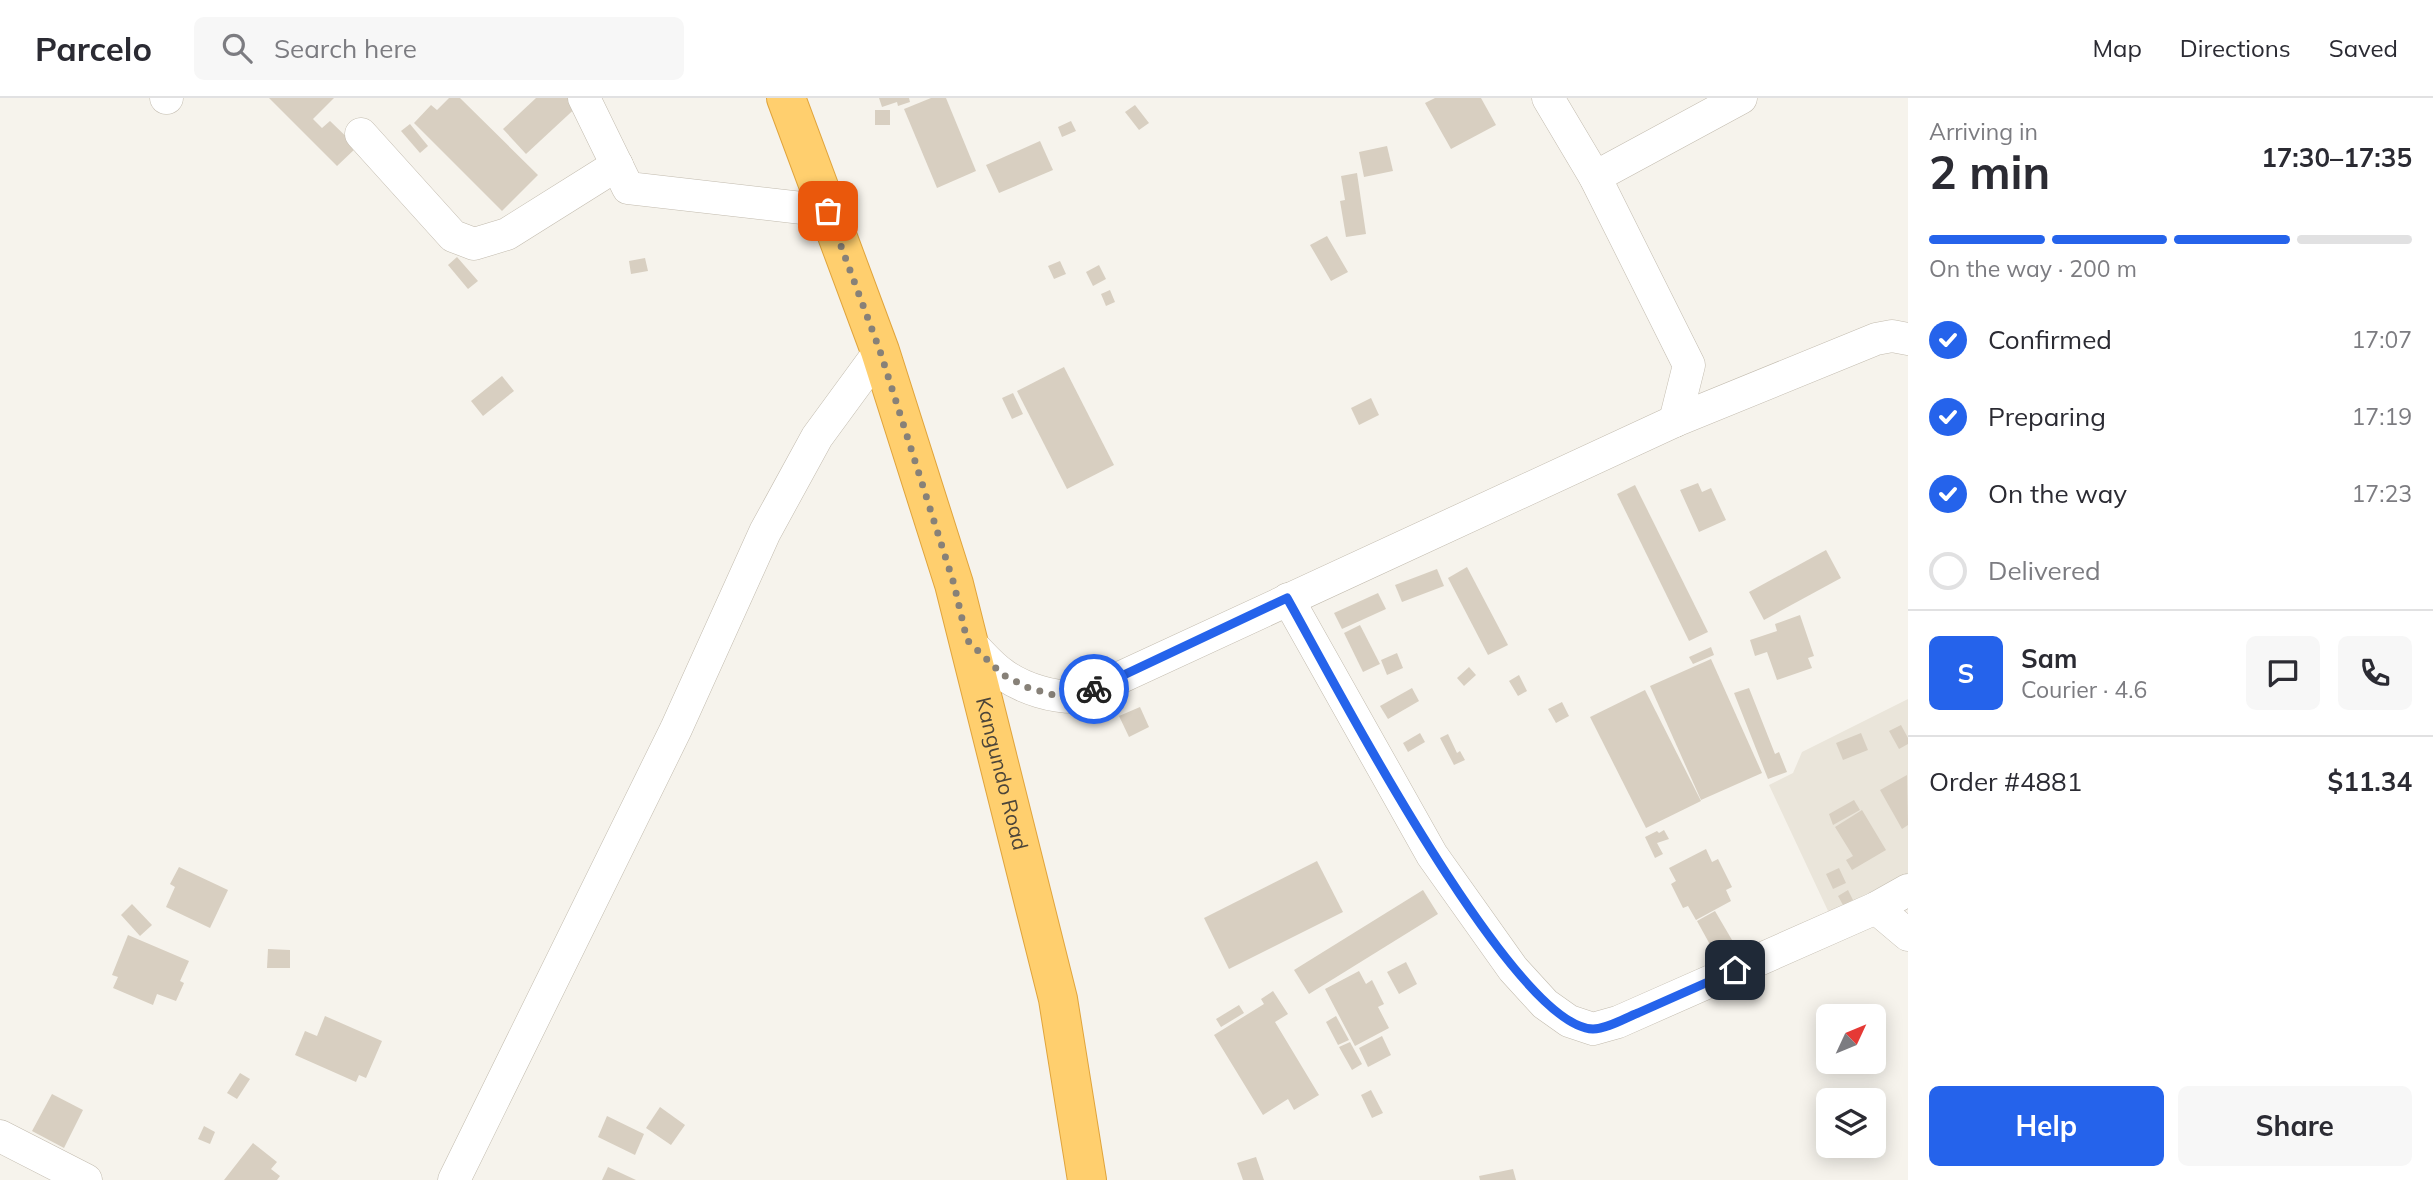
<!DOCTYPE html>
<html lang="en">
<head>
<meta charset="utf-8">
<style>
	:root { --surface:#fff; --page:#f7f7f7; --text:#2b2b33; --muted:#7c7c81; --line:#e1e1e2; --accent:#2563eb }
	body { margin:0; font-family:Mulish,sans-serif; background:var(--page); color:var(--text); height:100vh; display:flex; flex-direction:column; font-size:26px; white-space:nowrap }
	* { box-sizing:border-box; margin:0 }
	p { font-size:23px; color:var(--muted) }
	.icon { flex:none; width:38px; height:38px; fill:none; stroke:currentColor; stroke-width:2; stroke-linecap:round; stroke-linejoin:round }
	.map { position:relative; flex:1; overflow:hidden }
	.drawer { display:flex; flex-direction:column; background:var(--surface); width:525px }
	.drawer>* { flex:none }
	.needle { width:46px; rotate:46deg }
	.controls { position:absolute; left:1816px; top:906px; display:grid; gap:14px }
	.controls a { display:grid; place-items:center; width:70px; height:70px; border-radius:10px; background:var(--surface); box-shadow:0 4px 18px #0003; font-size:35px }
	.pin { position:absolute; display:grid; place-items:center; width:60px; height:60px; color:#fff; margin:-30px; border-radius:14px; box-shadow:0 4px 10px #0006 }
	.courier { position:absolute; display:grid; place-items:center; width:70px; height:70px; margin:-35px; border:5px solid #2563eb; border-radius:50%; background:#fff; color:#222; box-shadow:0 2px 9px #0007 }
	.head em { font-style:normal; font-weight:700 }
	.head div { display:flex; flex-direction:column-reverse }
	.head { display:flex; align-items:center; justify-content:space-between; height:119px; padding:0 21px }
	h1 { font-size:46px; font-weight:700; line-height:52px }
	.bar { display:grid; grid-template-columns:repeat(4,1fr); gap:10px 7px; align-content:center; height:84px; padding:0 21px }
	.bar i { height:9px; border-radius:5px; background:var(--line) }
	.bar .on { background:var(--accent) }
	.bar p { grid-column:span 4 }
	.line { display:flex; align-items:center; gap:18px; padding:0 21px; border-top:2px solid var(--line) }
	.line div { flex:1 }
	.round { display:grid; place-items:center; flex:none; width:74px; height:74px; border-radius:10px; background:var(--page) }
	ol { padding:0 21px; list-style:none }
	li { display:flex; align-items:center; gap:21px; height:77px }
	li p { margin-inline-start:auto }
	li .icon { padding:7px; border-radius:50%; background:var(--accent); color:#fff; stroke-width:4 }
	li:last-child { color:var(--muted) }
	li i { width:38px; height:38px; border:4px solid var(--line); border-radius:50% }
	.primary-button { display:flex; gap:14px; margin-top:auto; padding:14px 21px }
	.primary-button a { flex:1; height:80px; border-radius:10px; background:var(--accent); color:#fff; font-size:28px; font-weight:700; line-height:80px; text-align:center }
	.primary-button a+a { background:var(--page); color:var(--text) }
	header { display:flex; align-items:center; gap:42px; box-sizing:border-box; height:98px; padding:0 35px; background:var(--surface); border-bottom:2px solid var(--line) }
	header strong { font-size:33px }
	nav { display:flex; gap:38px; margin-inline-start:auto; font-size:24px }
	.search { width:490px; height:63px; background:var(--page); display:flex; align-items:center; gap:18px; box-sizing:border-box; padding:0 24px; border-radius:10px; color:var(--muted); font-size:26px }
	main { display:flex; flex:1; min-height:0 }
	.map>svg:first-child { display:block }
	.residential { fill:#eae5da }
	.building { fill:#d8cfc1 }
	.lines { fill:none; stroke-linecap:round; stroke-linejoin:round }
	.minor-casing { stroke:#c2bbae; stroke-width:33 }
	.highway-casing { stroke:#e0a43c; stroke-width:40 }
	.minor { stroke:#fff; stroke-width:32 }
	.highway { stroke:#ffcf6e; stroke-width:38 }
	.done { stroke:#878178; stroke-width:7; stroke-dasharray:0 12.6 }
	.route { stroke:#2563eb; stroke-width:9 }
	.labels { text-anchor:middle; stroke-width:5; stroke-linejoin:round; paint-order:stroke }
	.street-label { font-size:21px; fill:#4b4439; stroke:#fff }
</style>
</head>
<body>
<header>
<strong>Parcelo</strong>
<div class="search"><svg class="icon" aria-label="search" viewBox="0 0 24 24"><circle cx="10" cy="10" r="6"/><path d="M15 15l6 6"/></svg>Search here</div>
<nav><a>Map</a><a>Directions</a><a>Saved</a></nav>
</header>
<main>
<div class="map">
<svg width="1908" height="1082" viewBox="0 0 1908 1082">
	<rect width="100%" height="100%" fill="#f6f3ec"/>
	<polygon class="residential" points="1908,601 1908,775 1829,815 1769,687 1793,675 1802,654"/>
	<g class="building">
		<polygon points="269,0 334,0 313,21 322,30 330,23 357,49 337,68"/>
		<polygon points="449,0 460,0 538,77 502,113 414,25 431,7 437,12"/>
		<polygon points="536,0 576,0 581,5 526,56 503,31"/>
		<polygon points="879,0 909,0 910,4 898,8 897,4 882,9"/>
		<polygon points="931,0 946,0 976,73 937,90 904,11"/>
		<polygon points="1435,0 1481,0 1496,27 1451,51 1425,5"/>
		<polygon points="1135,7 1149,25 1139,32 1125,14"/>
		<rect x="875" y="12" width="15" height="15"/>
		<polygon points="1071,23 1076,33 1062,39 1058,29"/>
		<polygon points="410,26 428,48 420,55 401,33"/>
		<polygon points="1040,43 1053,72 999,95 986,67"/>
		<polygon points="1387,48 1393,73 1364,79 1359,54"/>
		<polygon points="1357,75 1366,136 1346,139 1340,103 1345,102 1341,78"/>
		<polygon points="1327,138 1348,174 1331,183 1310,147"/>
		<polygon points="457,159 478,183 468,191 448,167"/>
		<polygon points="645,160 648,173 631,176 629,163"/>
		<polygon points="1060,163 1066,176 1054,181 1048,168"/>
		<polygon points="1099,167 1106,181 1093,188 1086,174"/>
		<polygon points="1110,192 1115,204 1106,208 1101,196"/>
		<polygon points="1064,269 1114,367 1067,391 1017,293"/>
		<polygon points="502,278 514,293 483,318 471,303"/>
		<polygon points="1013,295 1023,316 1012,321 1002,300"/>
		<polygon points="1371,300 1379,317 1359,327 1351,310"/>
		<polygon points="1698,385 1702,394 1711,390 1726,422 1699,434 1680,392"/>
		<polygon points="1635,387 1708,534 1689,543 1617,396"/>
		<polygon points="1826,452 1841,480 1764,522 1749,494"/>
		<polygon points="1467,469 1508,547 1488,557 1448,480"/>
		<polygon points="1437,471 1444,488 1402,504 1395,487"/>
		<polygon points="1378,495 1386,511 1342,531 1334,515"/>
		<polygon points="1800,517 1814,558 1808,560 1812,570 1777,582 1767,554 1755,558 1750,542 1777,533 1775,526"/>
		<polygon points="1360,527 1380,566 1363,574 1344,535"/>
		<polygon points="1711,549 1714,557 1693,566 1689,559"/>
		<polygon points="1397,555 1403,570 1387,577 1381,562"/>
		<polygon points="1711,561 1762,675 1701,702 1650,588"/>
		<polygon points="1469,569 1476,577 1464,588 1457,580"/>
		<polygon points="1519,577 1527,593 1518,598 1509,583"/>
		<polygon points="1412,590 1419,603 1388,621 1380,608"/>
		<polygon points="1749,590 1775,656 1779,654 1787,674 1768,681 1734,595"/>
		<polygon points="1645,592 1701,703 1646,730 1590,619"/>
		<polygon points="1562,604 1569,618 1556,625 1548,611"/>
		<polygon points="1140,609 1149,629 1129,639 1119,618"/>
		<polygon points="1901,627 1908,640 1908,646 1899,651 1889,633"/>
		<polygon points="1420,635 1425,644 1408,654 1403,645"/>
		<polygon points="1861,635 1868,652 1843,662 1836,645"/>
		<polygon points="1448,636 1457,655 1460,653 1465,662 1454,667 1440,640"/>
		<polygon points="1907,677 1908,727 1902,731 1880,692"/>
		<polygon points="1854,702 1860,712 1833,727 1829,716"/>
		<polygon points="1862,712 1886,752 1852,772 1846,762 1853,758 1835,729"/>
		<polygon points="1664,732 1669,741 1657,745 1663,756 1655,760 1645,739 1657,733 1659,735"/>
		<polygon points="1706,751 1712,764 1718,761 1732,789 1726,792 1731,803 1696,822 1688,808 1683,810 1671,786 1676,783 1669,770"/>
		<polygon points="1317,763 1343,814 1229,871 1204,820"/>
		<polygon points="179,769 228,792 210,830 166,809 175,789 170,786"/>
		<polygon points="1839,770 1846,785 1833,791 1826,776"/>
		<polygon points="1423,792 1438,816 1309,896 1294,872"/>
		<polygon points="1848,792 1853,802 1843,807 1838,798"/>
		<polygon points="132,806 152,827 140,838 121,817"/>
		<polygon points="1715,813 1732,842 1713,852 1697,823"/>
		<polygon points="128,837 189,863 180,883 184,885 176,903 157,896 153,907 113,890 118,879 112,877"/>
		<polygon points="268,851 290,852 290,870 267,870"/>
		<polygon points="1406,864 1417,886 1399,896 1387,874"/>
		<polygon points="1359,873 1366,886 1372,882 1384,906 1378,909 1389,930 1355,948 1325,891"/>
		<polygon points="1273,893 1288,916 1275,924 1319,997 1294,1012 1288,1001 1263,1017 1214,937 1264,906 1261,901"/>
		<polygon points="1239,907 1244,915 1221,929 1216,921"/>
		<polygon points="325,918 382,943 366,980 359,977 356,984 295,957 305,933 317,938"/>
		<polygon points="1336,918 1349,942 1338,947 1326,924"/>
		<polygon points="1382,938 1391,957 1368,969 1359,950"/>
		<polygon points="1350,944 1362,966 1352,972 1339,949"/>
		<polygon points="240,975 250,981 237,1001 227,995"/>
		<polygon points="1371,992 1383,1015 1372,1020 1361,997"/>
		<polygon points="52,996 83,1012 64,1050 32,1033"/>
		<polygon points="660,1009 685,1027 671,1047 646,1030"/>
		<polygon points="607,1018 644,1036 635,1057 598,1039"/>
		<polygon points="204,1028 215,1034 210,1046 198,1041"/>
		<polygon points="253,1045 277,1064 271,1071 280,1078 277,1082 224,1082"/>
		<polygon points="1256,1059 1264,1082 1243,1082 1237,1065"/>
		<polygon points="608,1069 636,1082 602,1082"/>
		<polygon points="1513,1071 1516,1082 1480,1082 1479,1078"/>
	</g>
	<g class="lines">
		<g class="minor-casing">
			<g id="minor">
				<polyline points="166,0 167,0"/>
				<polyline points="584,0 628,90 828,113"/>
				<polyline points="1548,0 1595,79 1689,267 1675,323"/>
				<polyline points="361,36 453,138 474,146 507,136 617,67"/>
				<polyline points="1595,79 1741,0"/>
				<polyline points="1288,501 1432,757 1513,871 1545,906 1569,923 1593,931 1618,924 1876,810 1908,792"/>
				<path d="M 967,542 C 979,553 990,568 1004,577 C 1024,591 1054,600 1078,599 L 1675,323 L 1876,241 L 1892,238 L 1908,241"/>
				<polyline points="1876,810 1908,837"/>
				<polyline points="0,1038 86,1082"/>
				<polyline points="454,1082 676,631 765,434 817,339 880,253"/>
			</g>
		</g>
		<g class="highway-casing">
			<g id="highway">
				<path id="s1" d="M 786,0 L 880,253 L 954,486 L 1058,901 L 1087,1082"/>
			</g>
		</g>
		<use href="#minor" class="minor"/>
		<use href="#highway" class="highway"/>
	</g>
	<g class="lines">
		<polyline class="done" points="828,113 880,253 954,486 967,542 1003,577 1029,590 1064,600 1078,599 1094,591"/>
		<path class="route" d="M 1094,591 L 1287,500 C 1330,576 1512,929 1593,931 C 1607,931 1625,920 1638,915 C 1670,901 1703,886 1735,872"/>
	</g>
	<g class="labels">
		<g class="street-label">
			<text dy="7" stroke="none"><textPath href="#s1" startOffset="710">Kangundo Road</textPath></text>
		</g>
	</g>
</svg>
<div class="controls">
<a><svg class="needle" viewBox="-14 -14 28 28"><path d="M0-13l5 13h-10z" fill="#e53935"/><path d="M0 13l5-13h-10z" fill="#7c7c81"/></svg></a>
<a><svg class="icon" aria-label="layers" viewBox="0 0 24 24"><path d="M12 4l9 5-9 5-9-5zM3 14l9 5 9-5"/></svg></a>
</div>
<div class="pin" style="left:828px;top:113px;background:#ea580c"><svg class="icon" aria-label="bag" viewBox="0 0 24 24"><path d="M5 8h14l-1 12H6zM9 8a3 3 0 0 1 6 0"/></svg></div>
<div class="pin" style="left:1735px;top:872px;background:#1f2937"><svg class="icon" aria-label="home" viewBox="0 0 24 24"><path d="M3 11l9-7 9 7M6 9v11h12V9"/></svg></div>
<div class="courier" style="left:1094px;top:591px"><svg class="icon" aria-label="bike" viewBox="0 0 24 24"><circle cx="6" cy="16" r="4"/><circle cx="18" cy="16" r="4"/><path d="M6 16l4-8h5l3 8M10 8l3 8H6M13 5h3"/></svg></div>
</div>
<section class="drawer">
<div class="head"><div><h1>2 min</h1><p>Arriving in</p></div><em>17:30–17:35</em></div>
<div class="bar"><i class="on"></i><i class="on"></i><i class="on"></i><i></i><p>On the way · 200 m</p></div>
<ol>
<li><svg class="icon" aria-label="check" viewBox="0 0 24 24"><path d="M5 12l5 5 9-10"/></svg>Confirmed<p>17:07</p></li>
<li><svg class="icon" aria-label="check" viewBox="0 0 24 24"><path d="M5 12l5 5 9-10"/></svg>Preparing<p>17:19</p></li>
<li><svg class="icon" aria-label="check" viewBox="0 0 24 24"><path d="M5 12l5 5 9-10"/></svg>On the way<p>17:23</p></li>
<li><i></i>Delivered</li>
</ol>
<div class="line" style="height:126px"><b class="round" style="background:var(--accent);color:#fff">S</b><div><b>Sam</b><p>Courier · 4.6</p></div><a class="round"><svg class="icon" aria-label="chat" viewBox="0 0 24 24"><path d="M4 5h16v11H9l-5 4z"/></svg></a><a class="round"><svg class="icon" aria-label="phone" viewBox="0 0 24 24"><path d="M5 4h4l2 5-3 2q2 4 5 5l2-3 5 2v4C11 20 4 13 5 4z"/></svg></a></div>
<div class="line" style="height:91px"><div>Order #4881</div><b>$11.34</b></div>
<div class="primary-button"><a>Help</a><a>Share</a></div>
</section>
</main>
</body>
</html>
